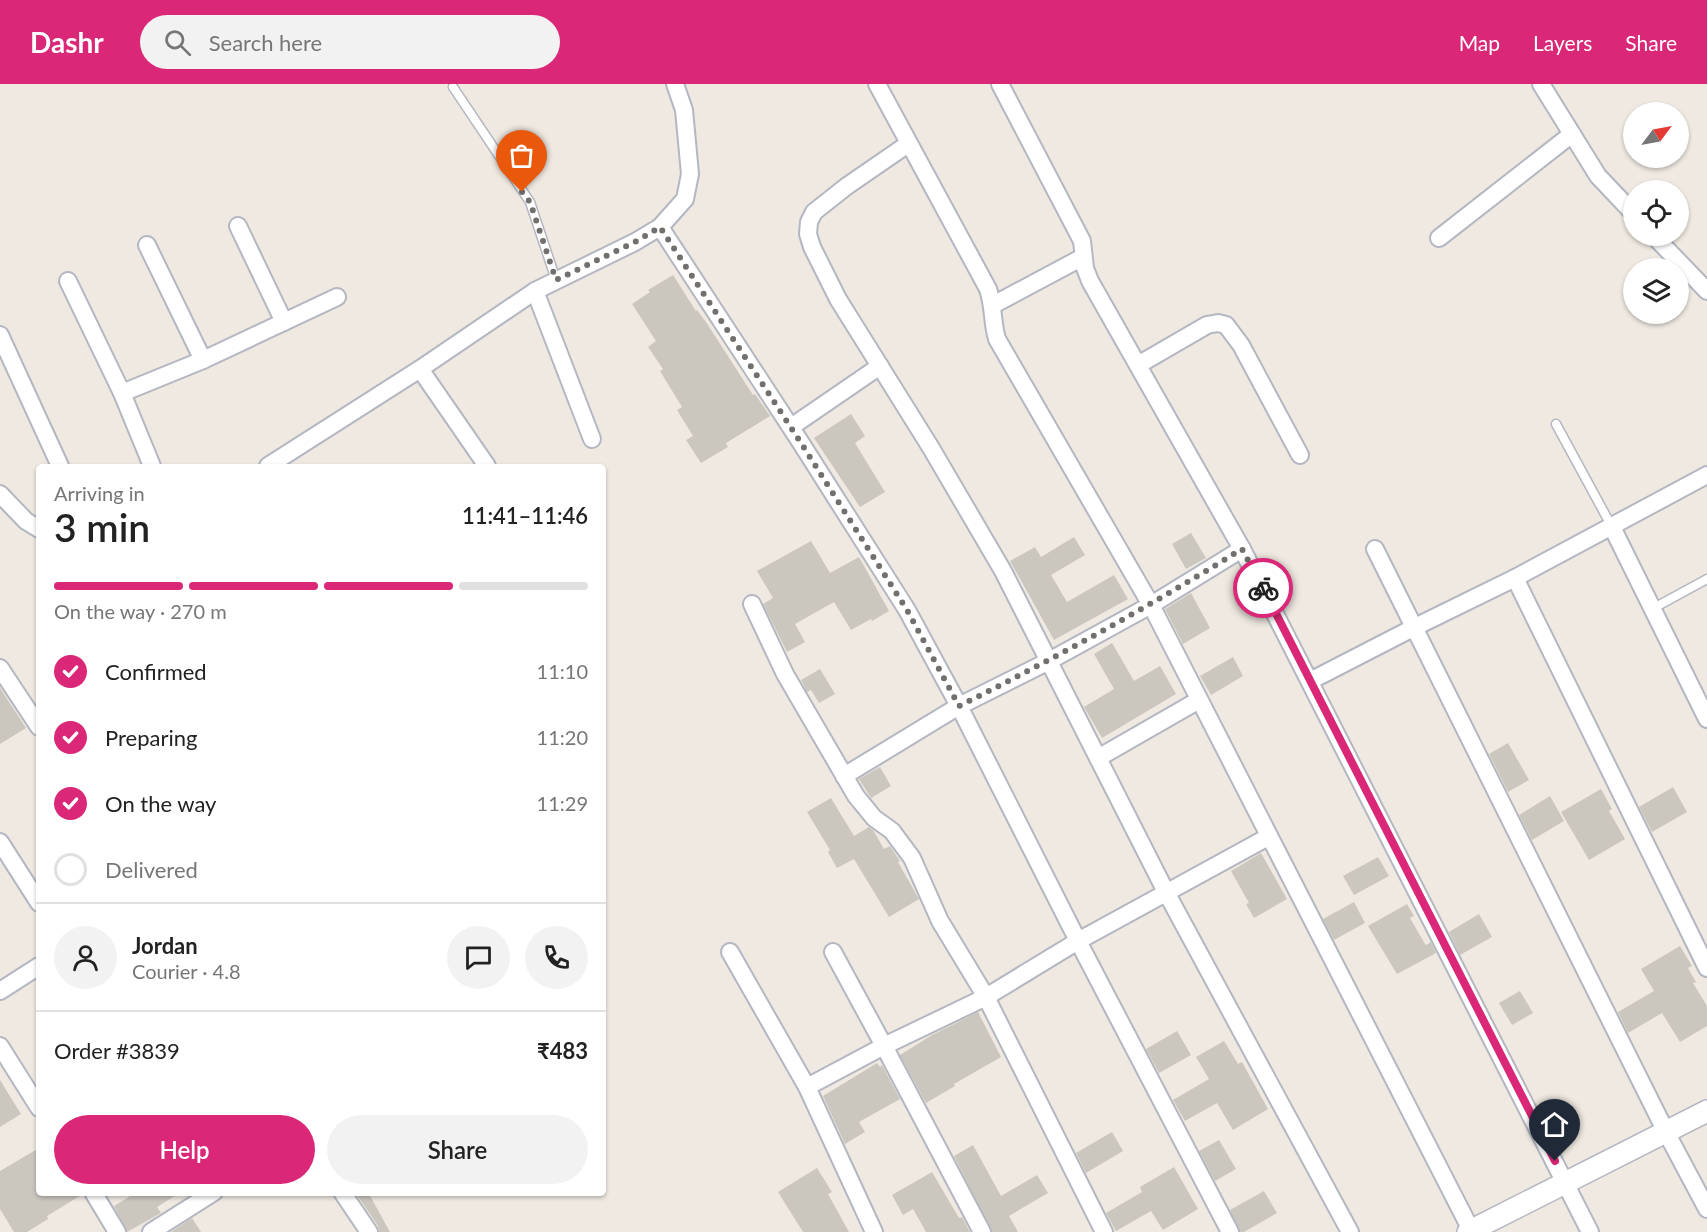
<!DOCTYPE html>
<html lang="en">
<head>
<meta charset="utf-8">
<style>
	:root { --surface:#fff; --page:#f2f2f2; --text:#222; --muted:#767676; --line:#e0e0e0; --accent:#db2777 }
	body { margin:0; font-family:Lato,sans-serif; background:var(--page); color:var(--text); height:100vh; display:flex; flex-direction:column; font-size:22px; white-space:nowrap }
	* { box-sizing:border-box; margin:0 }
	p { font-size:20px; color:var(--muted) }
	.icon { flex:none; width:33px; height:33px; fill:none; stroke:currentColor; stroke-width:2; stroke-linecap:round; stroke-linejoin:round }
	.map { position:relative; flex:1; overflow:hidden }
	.details { position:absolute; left:36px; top:380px; width:570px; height:732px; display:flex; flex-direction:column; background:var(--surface); border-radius:6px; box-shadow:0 2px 4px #0004 }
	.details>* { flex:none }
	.needle { width:39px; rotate:58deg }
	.tools { position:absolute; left:1623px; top:18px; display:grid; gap:12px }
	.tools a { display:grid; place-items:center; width:66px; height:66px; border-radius:50%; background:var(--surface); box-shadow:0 2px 4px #0004; font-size:30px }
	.pin { position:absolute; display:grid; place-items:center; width:51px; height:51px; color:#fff; margin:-62px -26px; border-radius:50% 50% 50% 0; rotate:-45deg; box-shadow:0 0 6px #0007 }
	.pin .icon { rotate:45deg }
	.courier { position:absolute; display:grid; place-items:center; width:60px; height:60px; margin:-30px; border:4px solid #db2777; border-radius:50%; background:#fff; color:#222; box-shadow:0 2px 8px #0007 }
	.head em { font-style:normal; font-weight:600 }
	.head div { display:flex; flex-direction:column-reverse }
	.head { display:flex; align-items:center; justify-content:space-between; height:102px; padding:0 18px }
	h1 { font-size:39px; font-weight:600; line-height:45px }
	.bar { display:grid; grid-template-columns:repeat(4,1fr); gap:9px 6px; align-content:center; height:72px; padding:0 18px }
	.bar i { height:8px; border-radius:4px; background:var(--line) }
	.bar .selected { background:var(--accent) }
	.bar p { grid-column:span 4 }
	.line { display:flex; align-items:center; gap:15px; padding:0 18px; border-top:2px solid var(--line) }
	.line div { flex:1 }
	.round { display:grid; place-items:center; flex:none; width:63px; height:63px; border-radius:32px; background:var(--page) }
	ol { padding:0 18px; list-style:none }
	li { display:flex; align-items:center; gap:18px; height:66px }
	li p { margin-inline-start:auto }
	li .icon { padding:6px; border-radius:50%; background:var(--accent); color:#fff; stroke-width:4 }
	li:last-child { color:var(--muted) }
	li i { width:33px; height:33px; border:3px solid var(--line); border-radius:50% }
	.button { display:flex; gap:12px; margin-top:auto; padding:12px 18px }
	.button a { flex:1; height:69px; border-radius:36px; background:var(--accent); color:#fff; font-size:24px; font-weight:600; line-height:69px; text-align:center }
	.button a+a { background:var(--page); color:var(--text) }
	header { display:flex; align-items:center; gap:36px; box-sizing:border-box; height:84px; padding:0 30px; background:var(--accent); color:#fff }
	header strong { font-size:28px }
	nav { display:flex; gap:33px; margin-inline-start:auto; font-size:21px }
	.search { width:420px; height:54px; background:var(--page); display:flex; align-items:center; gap:15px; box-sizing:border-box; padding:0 21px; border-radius:33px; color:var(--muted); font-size:22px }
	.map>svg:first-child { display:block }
	.building { fill:#cbc7bf }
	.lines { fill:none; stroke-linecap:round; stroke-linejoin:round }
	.service-casing { stroke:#b4b7c1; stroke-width:11 }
	.minor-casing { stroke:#b4b7c1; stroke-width:20 }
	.tertiary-casing { stroke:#b4b7c1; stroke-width:24 }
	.service { stroke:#fff; stroke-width:8 }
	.minor { stroke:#fff; stroke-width:16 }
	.tertiary { stroke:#fff; stroke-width:21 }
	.done { stroke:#726f6d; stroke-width:6; stroke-dasharray:0 10.8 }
	.route { stroke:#db2777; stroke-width:8 }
</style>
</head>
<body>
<header>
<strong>Dashr</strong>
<div class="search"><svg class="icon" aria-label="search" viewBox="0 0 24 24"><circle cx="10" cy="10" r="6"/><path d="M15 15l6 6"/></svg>Search here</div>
<nav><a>Map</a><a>Layers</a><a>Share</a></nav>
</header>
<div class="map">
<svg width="1707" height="1148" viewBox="0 0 1707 1148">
	<rect width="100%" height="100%" fill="#efe9e1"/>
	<g class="building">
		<polygon points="673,191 696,227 697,226 706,238 753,311 755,310 770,332 726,359 728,363 701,379 686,356 693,352 677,326 682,323 660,287 663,285 648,263 656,257 632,220 650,208 648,206"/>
		<polygon points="851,330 865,352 855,359 885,408 860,423 814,354"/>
		<polygon points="1191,449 1206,474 1186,485 1172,460"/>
		<polygon points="1074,453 1085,471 1051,491 1067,518 1114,491 1128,515 1054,556 1010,477 1035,463 1041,473"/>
		<polygon points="811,457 830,489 859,473 889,527 872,537 871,535 851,546 834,518 795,540 805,558 787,568 763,520 773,514 757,487"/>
		<polygon points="1191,509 1210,544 1183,560 1165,525"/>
		<polygon points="1112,559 1134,597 1160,582 1176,610 1102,654 1084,623 1114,605 1094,570"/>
		<polygon points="1233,573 1243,592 1211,611 1200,592"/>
		<polygon points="820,585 835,610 819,619 811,606 807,608 801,596"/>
		<polygon points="0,604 26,644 0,660"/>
		<polygon points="1508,659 1529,696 1508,708 1489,670"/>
		<polygon points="880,683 891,702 871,714 859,695"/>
		<polygon points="1673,703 1687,728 1652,748 1639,723"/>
		<polygon points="1601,705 1612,725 1609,727 1625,755 1589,776 1561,728"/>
		<polygon points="1550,712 1564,737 1532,756 1519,731"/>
		<polygon points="831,714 854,752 869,743 873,746 884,765 890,762 900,777 898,778 919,815 889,833 854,775 837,784 828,768 830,766 807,728"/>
		<polygon points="1261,769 1287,815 1254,834 1246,820 1249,819 1231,787"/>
		<polygon points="1378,773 1389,792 1354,811 1343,792"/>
		<polygon points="1354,818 1365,839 1334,856 1323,835"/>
		<polygon points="1407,820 1414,832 1410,834 1425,860 1426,861 1431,858 1436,869 1397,890 1368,842"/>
		<polygon points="1479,830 1492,853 1460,871 1449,848"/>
		<polygon points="1680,862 1692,882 1688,884 1696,898 1693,899 1707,922 1707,942 1680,958 1662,929 1628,949 1618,928 1654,907 1641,885"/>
		<polygon points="1520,907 1533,929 1512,941 1499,919"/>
		<polygon points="978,928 1001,973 954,1000 955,1002 926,1019 900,971 932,951"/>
		<polygon points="1177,947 1191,971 1159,989 1146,965"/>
		<polygon points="1224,957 1238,980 1242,978 1268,1025 1233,1046 1217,1019 1185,1037 1173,1016 1209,995 1196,973"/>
		<polygon points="877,979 880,983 882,981 900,1015 859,1038 865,1048 845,1060 823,1012"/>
		<polygon points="0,996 21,1030 0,1043"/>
		<polygon points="1112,1048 1123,1067 1086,1089 1076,1069"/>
		<polygon points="1219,1056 1236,1085 1215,1097 1199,1067"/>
		<polygon points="973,1061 1001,1112 1037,1091 1048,1109 1009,1132 1018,1148 992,1148 954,1072"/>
		<polygon points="39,1064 39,1108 83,1108 83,1110 47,1132 48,1135 27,1148 14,1148 0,1125 0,1087"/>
		<polygon points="1174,1083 1198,1125 1163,1146 1151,1127 1116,1147 1106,1129 1142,1108 1140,1103"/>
		<polygon points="817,1084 832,1108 828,1110 849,1148 803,1148 778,1108"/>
		<polygon points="932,1088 959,1134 962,1133 970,1148 926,1148 913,1125 903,1131 892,1111"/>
		<polygon points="1264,1107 1277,1129 1244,1148 1240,1148 1230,1126"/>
		<polygon points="137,1108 181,1108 157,1123 161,1129 127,1148 114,1122"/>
		<polygon points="355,1108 368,1108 390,1148 379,1148 378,1142"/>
		<polygon points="192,1134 201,1148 171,1148"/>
	</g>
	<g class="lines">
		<g class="service-casing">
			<g id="service">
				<polyline points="453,3 530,118 556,196"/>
				<polyline points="1556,340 1612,443"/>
				<polyline points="1652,525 1707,495"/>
			</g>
		</g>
		<g class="minor-casing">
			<g id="minor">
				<path d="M 877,0 L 988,205 C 994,223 992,238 997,255 L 1151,521 L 1472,1148"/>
				<polyline points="1000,0 1082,157 1085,184 1090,197 1242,465 1590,1148"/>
				<polyline points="1541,0 1598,92 1634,130"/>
				<polyline points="908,60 847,102 814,128 809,138 808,150 812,163 838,215 931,364 1003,487 1166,808 1350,1148"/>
				<polyline points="238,142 284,238"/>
				<polyline points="660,143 801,359 907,526 959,622 1078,857 1230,1148"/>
				<polyline points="1654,152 1707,207"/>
				<polyline points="1439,154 1572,50"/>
				<polyline points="147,161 203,276"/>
				<polyline points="68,197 122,309 152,382"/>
				<polyline points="535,207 592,355"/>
				<polyline points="993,221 1083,173"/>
				<polyline points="0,251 60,382"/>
				<polyline points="1138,281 1207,241 1218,239 1226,241 1241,261 1300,371"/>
				<polyline points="420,285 487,382"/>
				<polyline points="122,309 203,276 337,213"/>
				<polyline points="791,343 880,282"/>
				<polyline points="268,382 420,285 535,207 635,158 660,143 685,115 690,90 684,26 675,0"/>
				<polyline points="0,410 26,437 39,445"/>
				<polyline points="1612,443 1707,635"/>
				<polyline points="1375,465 1666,1048 1707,1125"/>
				<polyline points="1515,494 1707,884"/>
				<polyline points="752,520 785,590 856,712 874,734 892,747 912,774 940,837 986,913 1104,1148"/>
				<polyline points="0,584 39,643"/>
				<polyline points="1310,597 1413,544 1515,494 1707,391"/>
				<polyline points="1098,674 1199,616"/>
				<polyline points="844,692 959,622 1049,577 1151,521 1242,465"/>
				<polyline points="0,758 39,819"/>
				<polyline points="730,868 807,1003 874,1148"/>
				<polyline points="0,907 39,882"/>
				<polyline points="0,962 39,1024"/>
				<polyline points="807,1003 884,962 833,868"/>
				<polyline points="93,1108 117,1148"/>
				<polyline points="342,1108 369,1148"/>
				<polyline points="151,1148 214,1108"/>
				<polyline points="982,1148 884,962 986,913 1078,857 1268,753"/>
			</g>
		</g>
		<g class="tertiary-casing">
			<polyline id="tertiary" points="1468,1148 1707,1027"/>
		</g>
		<use href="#service" class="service"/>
		<use href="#minor" class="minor"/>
		<use href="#tertiary" class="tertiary"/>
	</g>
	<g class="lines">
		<path class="done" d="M 522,108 L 530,118 L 556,196 L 635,158 L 660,143 L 801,359 L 907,526 L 959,622 C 1056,574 1150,522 1242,465 L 1263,504"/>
		<polyline class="route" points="1263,504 1555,1077"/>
	</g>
</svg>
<div class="tools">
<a><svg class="needle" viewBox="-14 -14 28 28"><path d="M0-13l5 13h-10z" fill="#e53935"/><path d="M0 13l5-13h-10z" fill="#767676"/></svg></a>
<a><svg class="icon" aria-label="locate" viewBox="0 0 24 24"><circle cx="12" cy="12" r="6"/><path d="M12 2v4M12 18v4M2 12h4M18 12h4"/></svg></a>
<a><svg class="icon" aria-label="layers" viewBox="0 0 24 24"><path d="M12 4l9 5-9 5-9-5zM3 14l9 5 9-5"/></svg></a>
</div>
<div class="pin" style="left:522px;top:108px;background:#ea580c"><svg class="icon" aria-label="bag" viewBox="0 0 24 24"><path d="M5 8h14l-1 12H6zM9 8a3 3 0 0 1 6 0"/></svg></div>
<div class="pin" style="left:1555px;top:1077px;background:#1f2937"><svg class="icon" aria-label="home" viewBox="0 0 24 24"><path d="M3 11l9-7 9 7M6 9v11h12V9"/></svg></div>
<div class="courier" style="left:1263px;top:504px"><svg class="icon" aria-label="bike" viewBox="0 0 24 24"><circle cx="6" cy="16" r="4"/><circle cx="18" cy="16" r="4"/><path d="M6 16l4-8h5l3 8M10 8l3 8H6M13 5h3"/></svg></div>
<section class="details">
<div class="head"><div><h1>3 min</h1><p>Arriving in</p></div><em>11:41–11:46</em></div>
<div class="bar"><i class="selected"></i><i class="selected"></i><i class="selected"></i><i></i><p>On the way · 270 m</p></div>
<ol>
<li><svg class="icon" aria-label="check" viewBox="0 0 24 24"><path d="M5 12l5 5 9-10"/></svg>Confirmed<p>11:10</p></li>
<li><svg class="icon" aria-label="check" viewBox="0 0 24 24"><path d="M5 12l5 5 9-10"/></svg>Preparing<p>11:20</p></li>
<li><svg class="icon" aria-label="check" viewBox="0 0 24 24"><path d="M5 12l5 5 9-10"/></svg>On the way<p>11:29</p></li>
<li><i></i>Delivered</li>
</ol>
<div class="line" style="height:108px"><a class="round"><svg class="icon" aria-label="person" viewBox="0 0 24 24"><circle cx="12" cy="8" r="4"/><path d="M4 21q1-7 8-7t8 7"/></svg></a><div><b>Jordan</b><p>Courier · 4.8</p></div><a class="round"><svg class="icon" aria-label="chat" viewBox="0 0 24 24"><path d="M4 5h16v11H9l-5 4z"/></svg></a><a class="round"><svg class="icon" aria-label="phone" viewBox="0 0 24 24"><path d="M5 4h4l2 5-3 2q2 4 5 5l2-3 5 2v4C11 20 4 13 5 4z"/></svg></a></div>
<div class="line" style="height:78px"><div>Order #3839</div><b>₹483</b></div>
<div class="button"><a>Help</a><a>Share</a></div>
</section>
</div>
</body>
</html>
